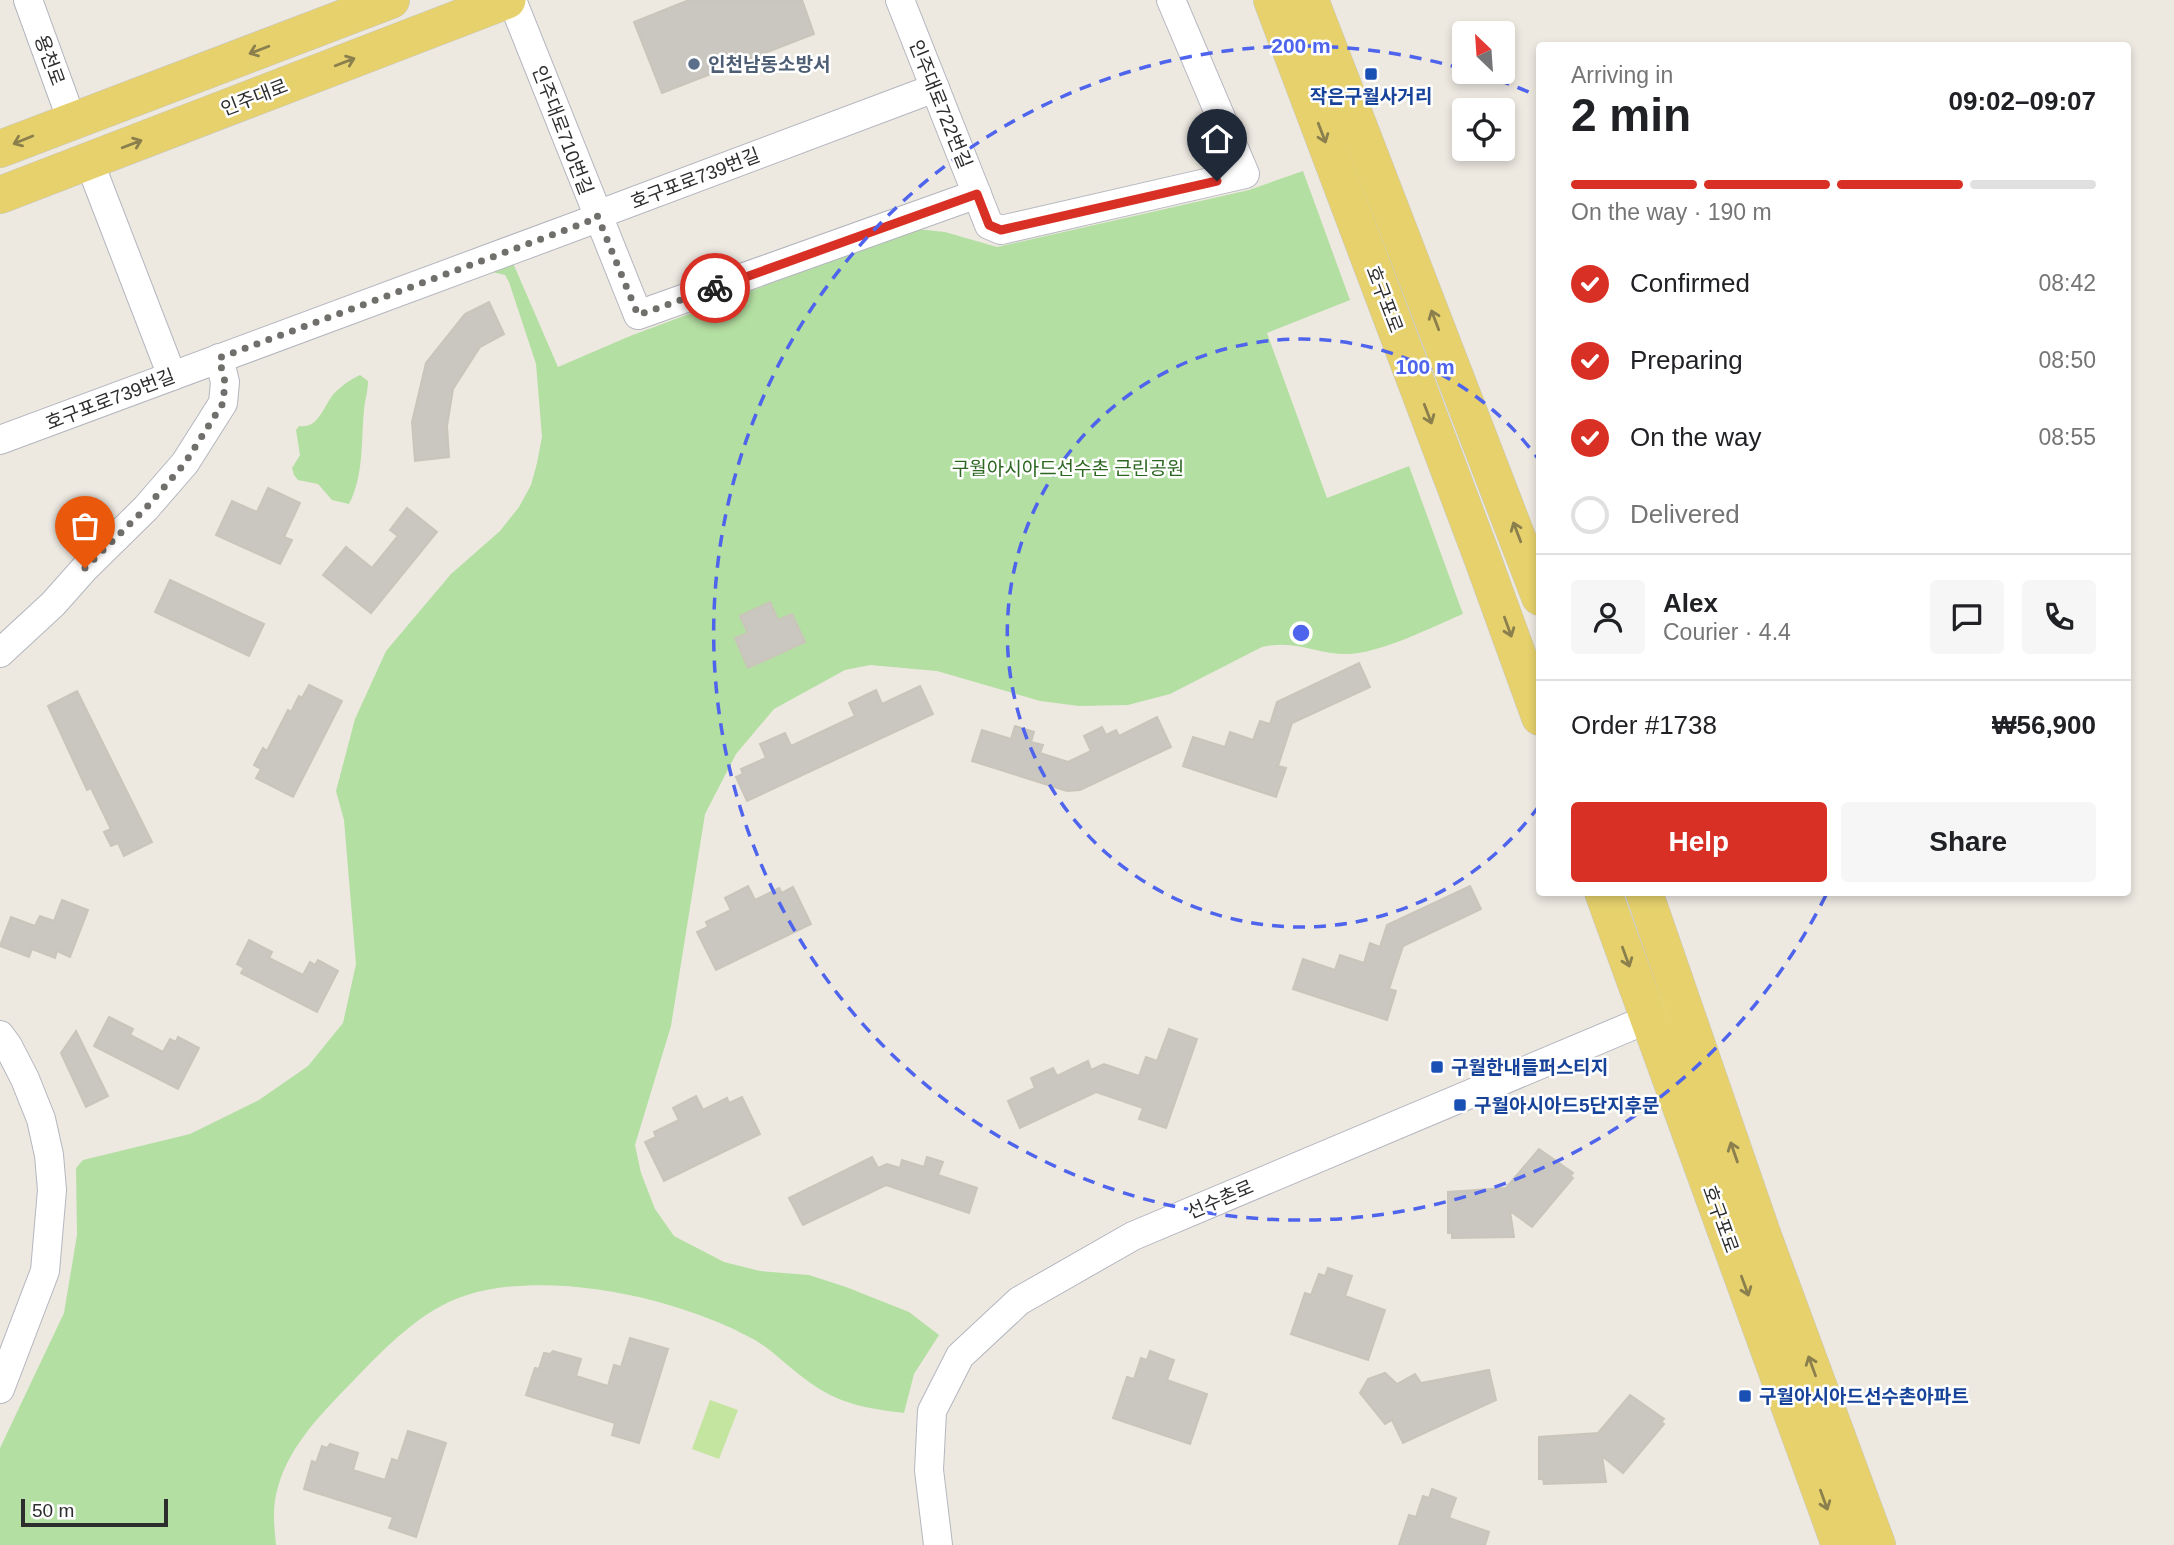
<!DOCTYPE html>
<html lang="en">
<head>
<meta charset="utf-8">
<style>
	:root { --surface:#fff; --page:#f6f6f6; --text:#202124; --muted:#757577; --line:#e0e0e0; --accent:#d93025 }
	body { margin:0; font-family:Arial,"Noto Sans KR",sans-serif; background:var(--page); color:var(--text); height:100vh; display:flex; flex-direction:column; font-size:26px; white-space:nowrap }
	* { box-sizing:border-box; margin:0 }
	p { font-size:23px; color:var(--muted) }
	.icon { flex:none; width:38px; height:38px; fill:none; stroke:currentColor; stroke-width:2; stroke-linecap:round; stroke-linejoin:round }
	.map { position:relative; flex:1; overflow:hidden }
	.drawer { position:absolute; left:1536px; top:42px; width:595px; height:854px; display:flex; flex-direction:column; background:var(--surface); border-radius:7px; box-shadow:0 4px 10px #0003 }
	.drawer>* { flex:none }
	.needle { width:46px; rotate:335deg }
	.tools { position:absolute; left:1452px; top:21px; display:grid; gap:14px }
	.tools a { display:grid; place-items:center; width:63px; height:63px; border-radius:7px; background:var(--surface); box-shadow:0 4px 10px #0003; font-size:35px }
	.scale { position:absolute; left:21px; bottom:18px; width:147px; box-sizing:border-box; padding-left:7px; border:4px solid #2d2d2d; border-top:0; font-size:19px; line-height:24px; white-space:nowrap; color:#2d2d2d; -webkit-text-stroke:5px #fff; paint-order:stroke }
	.pin { position:absolute; display:grid; place-items:center; width:60px; height:60px; color:#fff; margin:-72px -30px; border-radius:50% 50% 50% 0; rotate:-45deg; box-shadow:0 0 7px #0007 }
	.pin .icon { rotate:45deg }
	.courier { position:absolute; display:grid; place-items:center; width:70px; height:70px; margin:-35px; border:5px solid #d93025; border-radius:50%; background:#fff; color:#222; box-shadow:0 2px 9px #0007 }
	.summary em { font-style:normal; font-weight:800 }
	.summary div { display:flex; flex-direction:column-reverse }
	.summary { display:flex; align-items:center; justify-content:space-between; height:119px; padding:0 35px }
	h1 { font-size:46px; font-weight:800; line-height:52px }
	.bar { display:grid; grid-template-columns:repeat(4,1fr); gap:10px 7px; align-content:center; height:84px; padding:0 35px }
	.bar i { height:9px; border-radius:5px; background:var(--line) }
	.bar .active { background:var(--accent) }
	.bar p { grid-column:span 4 }
	.line { display:flex; align-items:center; gap:18px; padding:0 35px; border-top:2px solid var(--line) }
	.line div { flex:1 }
	.round { display:grid; place-items:center; flex:none; width:74px; height:74px; border-radius:7px; background:var(--page) }
	ol { padding:0 35px; list-style:none }
	li { display:flex; align-items:center; gap:21px; height:77px }
	li p { margin-inline-start:auto }
	li .icon { padding:7px; border-radius:50%; background:var(--accent); color:#fff; stroke-width:4 }
	li:last-child { color:var(--muted) }
	li i { width:38px; height:38px; border:4px solid var(--line); border-radius:50% }
	.action { display:flex; gap:14px; margin-top:auto; padding:14px 35px }
	.action a { flex:1; height:80px; border-radius:7px; background:var(--accent); color:#fff; font-size:28px; font-weight:800; line-height:80px; text-align:center }
	.action a+a { background:var(--page); color:var(--text) }
	.map>svg:first-child { display:block }
	.green { fill:#b4dfa2 }
	.pitch { fill:#c3e59f }
	.building { fill:#c9c7bf; stroke:#c9c5ba; stroke-width:2 }
	.lines { fill:none; stroke-linecap:round; stroke-linejoin:round }
	.minor-casing { stroke:#b4b6bf; stroke-width:30 }
	.major-casing { stroke:#c8c8c8; stroke-width:38 }
	.minor { stroke:#fff; stroke-width:28 }
	.major { stroke:#e6d16d; stroke-width:37 }
	.oneway { stroke:#8a7f4d }
	.done { stroke:#706f6c; stroke-width:7; stroke-dasharray:0 12.6 }
	.route { stroke:#d93025; stroke-width:9 }
	.ring { fill:none; stroke:#4f64ec; stroke-width:3.5; stroke-dasharray:12 9 }
	.service-dot { fill:#5c6f8a; stroke:#fff; stroke-width:2.5 }
	.transit-dot { fill:#1a4fb4; stroke:#fff; stroke-width:2.5 }
	.labels { text-anchor:middle; stroke-width:5; stroke-linejoin:round; paint-order:stroke }
	.street-label { font-size:19px; fill:#2d2d2d; stroke:#fff }
	.service-label { font-size:19px; font-weight:bold; fill:#4e5e75; stroke:#fff; text-anchor:start }
	.transit-label { font-size:19px; font-weight:bold; fill:#164399; stroke:#fff; text-anchor:start }
	.park-label { font-size:19px; fill:#2c6621; stroke:#fff }
	.centre { fill:#4f64ec; stroke:#fff; stroke-width:3.5 }
	.ring-label { font-size:21px; text-anchor:middle; font-weight:bold; fill:#4f64ec; stroke:#fff; stroke-width:5; stroke-linejoin:round; paint-order:stroke }
</style>
</head>
<body>
<div class="map">
<svg width="2174" height="1545" viewBox="0 0 2174 1545">
	<rect width="100%" height="100%" fill="#ede9e1"/>
	<g class="green">
		<path d="M 1303,171 L 1350,300 L 1267,333 L 1327,498 L 1409,466 L 1463,614 C 1432,627 1379,654 1347,654 C 1315,654 1296,639 1262,647 L 1170,694 L 1128,705 L 1079,706 L 1040,701 L 937,671 L 870,665 L 845,670 L 774,709 L 736,754 L 705,814 L 671,1026 L 635,1145 L 641,1173 L 655,1209 L 674,1236 L 724,1262 L 760,1271 L 809,1275 L 846,1287 L 909,1312 L 939,1335 L 914,1374 L 904,1413 C 864,1408 838,1404 805,1379 C 788,1367 773,1351 755,1340 C 680,1298 551,1269 467,1295 C 422,1309 386,1347 354,1380 C 324,1411 290,1444 278,1487 C 272,1505 274,1526 276,1545 L 0,1545 L 0,1448 L 64,1313 L 77,1235 L 76,1168 L 83,1160 L 190,1134 L 259,1100 L 308,1066 L 343,1023 L 356,964 L 344,820 L 336,791 L 355,719 L 386,651 L 451,574 L 500,531 L 519,507 L 531,485 L 537,463 L 542,437 L 536,364 L 509,282 L 505,275 L 492,272 L 513,263 L 558,367 L 630,336 L 917,229 L 945,232 L 997,247 L 1249,190 Z"/>
		<path d="M 360,375 L 368,381 C 368,391 365,400 364,410 C 361,441 364,476 349,504 L 332,500 L 318,484 L 298,480 L 294,475 L 292,468 L 300,455 L 296,430 L 299,426 C 318,429 323,408 332,396 C 338,388 351,379 360,375 Z"/>
	</g>
	<polygon class="pitch" points="710,1400 738,1410 719,1459 692,1449"/>
	<g class="building">
		<polygon points="689,0 802,0 814,34 662,93 634,22"/>
		<polygon points="489,302 504,334 480,347 453,389 447,426 449,457 415,461 412,422 426,363 465,314"/>
		<polygon points="268,488 300,503 284,537 292,540 280,564 216,535 232,501 257,512"/>
		<polygon points="407,508 437,532 371,613 323,575 346,547 372,568 398,536 390,530"/>
		<polygon points="170,580 264,624 249,656 155,612"/>
		<polygon points="770,602 778,620 792,614 805,642 748,668 735,638 748,633 740,616"/>
		<polygon points="1359,663 1370,687 1292,723 1278,766 1286,768 1276,797 1183,766 1193,737 1225,747 1230,732 1253,740 1260,721 1270,724 1277,702"/>
		<polygon points="309,685 342,701 293,797 256,778 261,769 254,765 263,748 267,751 288,710 291,712 299,696 302,698"/>
		<polygon points="920,686 933,714 747,801 736,777 743,774 741,769 766,758 760,744 785,733 791,746 855,716 849,703 876,690 882,704"/>
		<polygon points="77,691 152,842 124,856 118,843 111,846 104,832 111,829 91,788 87,790 48,706"/>
		<polygon points="1157,717 1171,747 1080,790 1067,791 972,761 982,730 1011,739 1015,726 1034,732 1031,742 1043,745 1040,753 1068,762 1091,751 1084,736 1102,727 1106,735 1116,730 1119,736"/>
		<polygon points="748,886 755,900 779,888 782,893 793,887 811,924 716,970 697,932 708,927 706,922 731,910 725,898"/>
		<polygon points="1470,886 1481,909 1403,946 1389,989 1396,991 1387,1020 1293,989 1303,959 1335,970 1340,955 1364,963 1370,943 1380,947 1387,925"/>
		<polygon points="62,900 88,910 70,957 57,951 55,958 32,949 29,957 0,946 11,917 35,926 40,916 54,921"/>
		<polygon points="249,940 272,952 269,958 303,975 310,962 315,965 318,960 338,971 317,1012 241,973 244,968 237,964"/>
		<polygon points="109,1017 133,1029 130,1035 163,1052 170,1039 176,1042 178,1037 199,1048 178,1089 94,1046"/>
		<polygon points="1169,1029 1197,1039 1166,1128 1139,1119 1143,1108 1096,1092 1020,1128 1008,1101 1035,1088 1031,1078 1053,1068 1057,1076 1088,1061 1091,1070 1104,1064 1139,1076 1146,1057 1157,1061"/>
		<polygon points="76,1031 108,1096 86,1107 61,1053"/>
		<polygon points="696,1096 703,1110 727,1098 729,1103 742,1097 760,1134 664,1181 645,1142 656,1137 654,1132 679,1120 673,1108"/>
		<polygon points="1539,1149 1573,1173 1570,1176 1573,1178 1532,1227 1510,1211 1514,1237 1452,1238 1452,1233 1448,1233 1448,1192 1506,1188"/>
		<polygon points="872,1157 878,1168 887,1164 900,1168 902,1160 924,1167 927,1157 943,1162 938,1175 977,1188 969,1213 886,1185 803,1225 789,1198"/>
		<polygon points="1328,1268 1352,1276 1345,1296 1385,1310 1368,1360 1291,1334 1305,1293 1311,1295 1319,1274 1325,1276"/>
		<polygon points="630,1338 668,1349 639,1443 612,1435 615,1423 526,1395 535,1368 539,1369 544,1353 550,1354 553,1351 581,1359 576,1376 608,1386 614,1365 621,1367"/>
		<polygon points="1150,1351 1174,1360 1167,1380 1207,1394 1190,1444 1113,1418 1127,1377 1134,1379 1141,1358 1147,1360"/>
		<polygon points="1489,1370 1496,1400 1403,1443 1392,1420 1385,1424 1360,1393 1368,1379 1385,1373 1397,1384 1415,1374 1421,1383"/>
		<polygon points="1630,1395 1664,1419 1661,1422 1664,1424 1623,1473 1602,1456 1606,1482 1544,1484 1543,1479 1539,1479 1539,1437 1598,1433"/>
		<polygon points="408,1431 446,1443 416,1537 389,1528 393,1517 304,1489 312,1461 316,1463 322,1446 327,1448 330,1444 358,1453 353,1470 385,1480 392,1459 398,1461"/>
		<polygon points="1432,1489 1456,1498 1449,1518 1489,1532 1485,1545 1399,1545 1409,1515 1416,1517 1423,1496 1429,1498"/>
	</g>
	<g class="lines">
		<g class="minor-casing">
			<g id="minor">
				<polyline points="28,0 72,121"/>
				<polyline points="512,0 638,315 977,194"/>
				<polyline points="900,0 989,225 1001,230 1245,174 1171,0"/>
				<polyline points="89,161 172,376"/>
				<polyline points="0,440 587,222 597,215 935,88"/>
				<polyline points="0,653 53,604 85,568 146,508 185,463 223,403 225,382 219,358"/>
				<polyline points="0,1035 8,1046 25,1079 41,1119 49,1155 52,1190 45,1271 0,1389"/>
				<polyline points="938,1545 929,1470 932,1411 960,1356 1019,1301 1133,1236 1667,1011"/>
			</g>
		</g>
		<g class="major-casing">
			<g id="major">
				<polyline points="1272,0 1482,557 1540,717"/>
				<polyline points="1310,0 1540,597"/>
				<polyline points="0,149 391,0"/>
				<polyline points="0,195 507,0"/>
				<polyline points="1603,892 1840,1545"/>
				<polyline points="1644,892 1764,1239 1877,1545"/>
			</g>
		</g>
		<use href="#minor" class="minor"/>
		<use href="#major" class="major"/>
	</g>
	<defs><path id="oneway-shaft" d="M-6 0H5M1.5-3L5.5 0L1.5 3" fill="none" stroke-width="1.6" stroke-linecap="round" stroke-linejoin="round" transform="scale(1.75)"/></defs>
	<g class="oneway">
		<use href="#oneway-shaft" transform="translate(259 50) rotate(159)"/>
		<use href="#oneway-shaft" transform="translate(345 62) rotate(-21)"/>
		<use href="#oneway-shaft" transform="translate(1322 133) rotate(69)"/>
		<use href="#oneway-shaft" transform="translate(23 140) rotate(158)"/>
		<use href="#oneway-shaft" transform="translate(132 144) rotate(-21)"/>
		<use href="#oneway-shaft" transform="translate(1435 320) rotate(-111)"/>
		<use href="#oneway-shaft" transform="translate(1428 414) rotate(69)"/>
		<use href="#oneway-shaft" transform="translate(1517 532) rotate(-111)"/>
		<use href="#oneway-shaft" transform="translate(1508 627) rotate(70)"/>
		<use href="#oneway-shaft" transform="translate(1626 957) rotate(70)"/>
		<use href="#oneway-shaft" transform="translate(1734 1152) rotate(-109)"/>
		<use href="#oneway-shaft" transform="translate(1745 1286) rotate(70)"/>
		<use href="#oneway-shaft" transform="translate(1812 1366) rotate(-110)"/>
		<use href="#oneway-shaft" transform="translate(1824 1500) rotate(70)"/>
	</g>
	<g class="lines">
		<polyline class="done" points="85,568 146,508 185,463 223,403 225,382 219,358 587,222 597,215 638,315 715,288"/>
		<polyline class="route" points="715,288 977,194 989,225 1001,230 1217,181"/>
	</g>
	<g class="ring">
		<path d="M1539 806A294 294 0 1 1 1539 460"/>
		<path d="M1826 895A587 587 0 1 1 1463 69M1478 73A587 587 0 0 1 1540 97"/>
	</g>
	<circle class="service-dot" cx="694" cy="64" r="7"/>
	<g class="transit-dot">
		<rect x="1364" y="67" width="14" height="14" rx="3.5"/>
		<rect x="1430" y="1060" width="14" height="14" rx="3.5"/>
		<rect x="1453" y="1098" width="14" height="14" rx="3.5"/>
		<rect x="1738" y="1389" width="14" height="14" rx="3.5"/>
	</g>
	<g class="labels">
		<g class="street-label">
			<text transform="translate(50 60) rotate(70)" y="7">용천로</text>
			<text transform="translate(254 97) rotate(-21)" y="7">인주대로</text>
			<text transform="translate(941 104) rotate(68)" y="7">인주대로722번길</text>
			<text transform="translate(563 130) rotate(69)" y="7">인주대로710번길</text>
			<text transform="translate(695 178) rotate(-21)" y="7">호구포로739번길</text>
			<text transform="translate(1385 299) rotate(69)" y="7">호구포로</text>
			<text transform="translate(110 399) rotate(-21)" y="7">호구포로739번길</text>
			<text transform="translate(1220 1199) rotate(-23)" y="7">선수촌로</text>
			<text transform="translate(1721 1219) rotate(70)" y="7">호구포로</text>
		</g>
		<g class="service-label">
			<text x="708" y="71">인천남동소방서</text>
		</g>
		<g class="transit-label">
			<text x="1371" y="103" text-anchor="middle">작은구월사거리</text>
			<text x="1451" y="1074">구월한내들퍼스티지</text>
			<text x="1474" y="1112">구월아시아드5단지후문</text>
			<text x="1759" y="1403">구월아시아드선수촌아파트</text>
		</g>
		<g class="park-label">
			<text x="1068" y="475">구월아시아드선수촌 근린공원</text>
		</g>
	</g>
	<circle cx="1301" cy="633" r="10" class="centre"/>
	<g class="ring-label">
		<text x="1301" y="53">200 m</text>
		<text x="1425" y="374">100 m</text>
	</g>
</svg>
<div class="tools">
<a><svg class="needle" viewBox="-14 -14 28 28"><path d="M0-13l5 13h-10z" fill="#e53935"/><path d="M0 13l5-13h-10z" fill="#757577"/></svg></a>
<a><svg class="icon" aria-label="locate" viewBox="0 0 24 24"><circle cx="12" cy="12" r="6"/><path d="M12 2v4M12 18v4M2 12h4M18 12h4"/></svg></a>
</div>
<div class="scale">50 m</div>
<div class="pin" style="left:85px;top:568px;background:#ea580c"><svg class="icon" aria-label="bag" viewBox="0 0 24 24"><path d="M5 8h14l-1 12H6zM9 8a3 3 0 0 1 6 0"/></svg></div>
<div class="pin" style="left:1217px;top:181px;background:#1f2937"><svg class="icon" aria-label="home" viewBox="0 0 24 24"><path d="M3 11l9-7 9 7M6 9v11h12V9"/></svg></div>
<div class="courier" style="left:715px;top:288px"><svg class="icon" aria-label="bike" viewBox="0 0 24 24"><circle cx="6" cy="16" r="4"/><circle cx="18" cy="16" r="4"/><path d="M6 16l4-8h5l3 8M10 8l3 8H6M13 5h3"/></svg></div>
<section class="drawer">
<div class="summary"><div><h1>2 min</h1><p>Arriving in</p></div><em>09:02–09:07</em></div>
<div class="bar"><i class="active"></i><i class="active"></i><i class="active"></i><i></i><p>On the way · 190 m</p></div>
<ol>
<li><svg class="icon" aria-label="check" viewBox="0 0 24 24"><path d="M5 12l5 5 9-10"/></svg>Confirmed<p>08:42</p></li>
<li><svg class="icon" aria-label="check" viewBox="0 0 24 24"><path d="M5 12l5 5 9-10"/></svg>Preparing<p>08:50</p></li>
<li><svg class="icon" aria-label="check" viewBox="0 0 24 24"><path d="M5 12l5 5 9-10"/></svg>On the way<p>08:55</p></li>
<li><i></i>Delivered</li>
</ol>
<div class="line" style="height:126px"><a class="round"><svg class="icon" aria-label="person" viewBox="0 0 24 24"><circle cx="12" cy="8" r="4"/><path d="M4 21q1-7 8-7t8 7"/></svg></a><div><b>Alex</b><p>Courier · 4.4</p></div><a class="round"><svg class="icon" aria-label="chat" viewBox="0 0 24 24"><path d="M4 5h16v11H9l-5 4z"/></svg></a><a class="round"><svg class="icon" aria-label="phone" viewBox="0 0 24 24"><path d="M5 4h4l2 5-3 2q2 4 5 5l2-3 5 2v4C11 20 4 13 5 4z"/></svg></a></div>
<div class="line" style="height:91px"><div>Order #1738</div><b>₩56,900</b></div>
<div class="action"><a>Help</a><a>Share</a></div>
</section>
</div>
</body>
</html>
